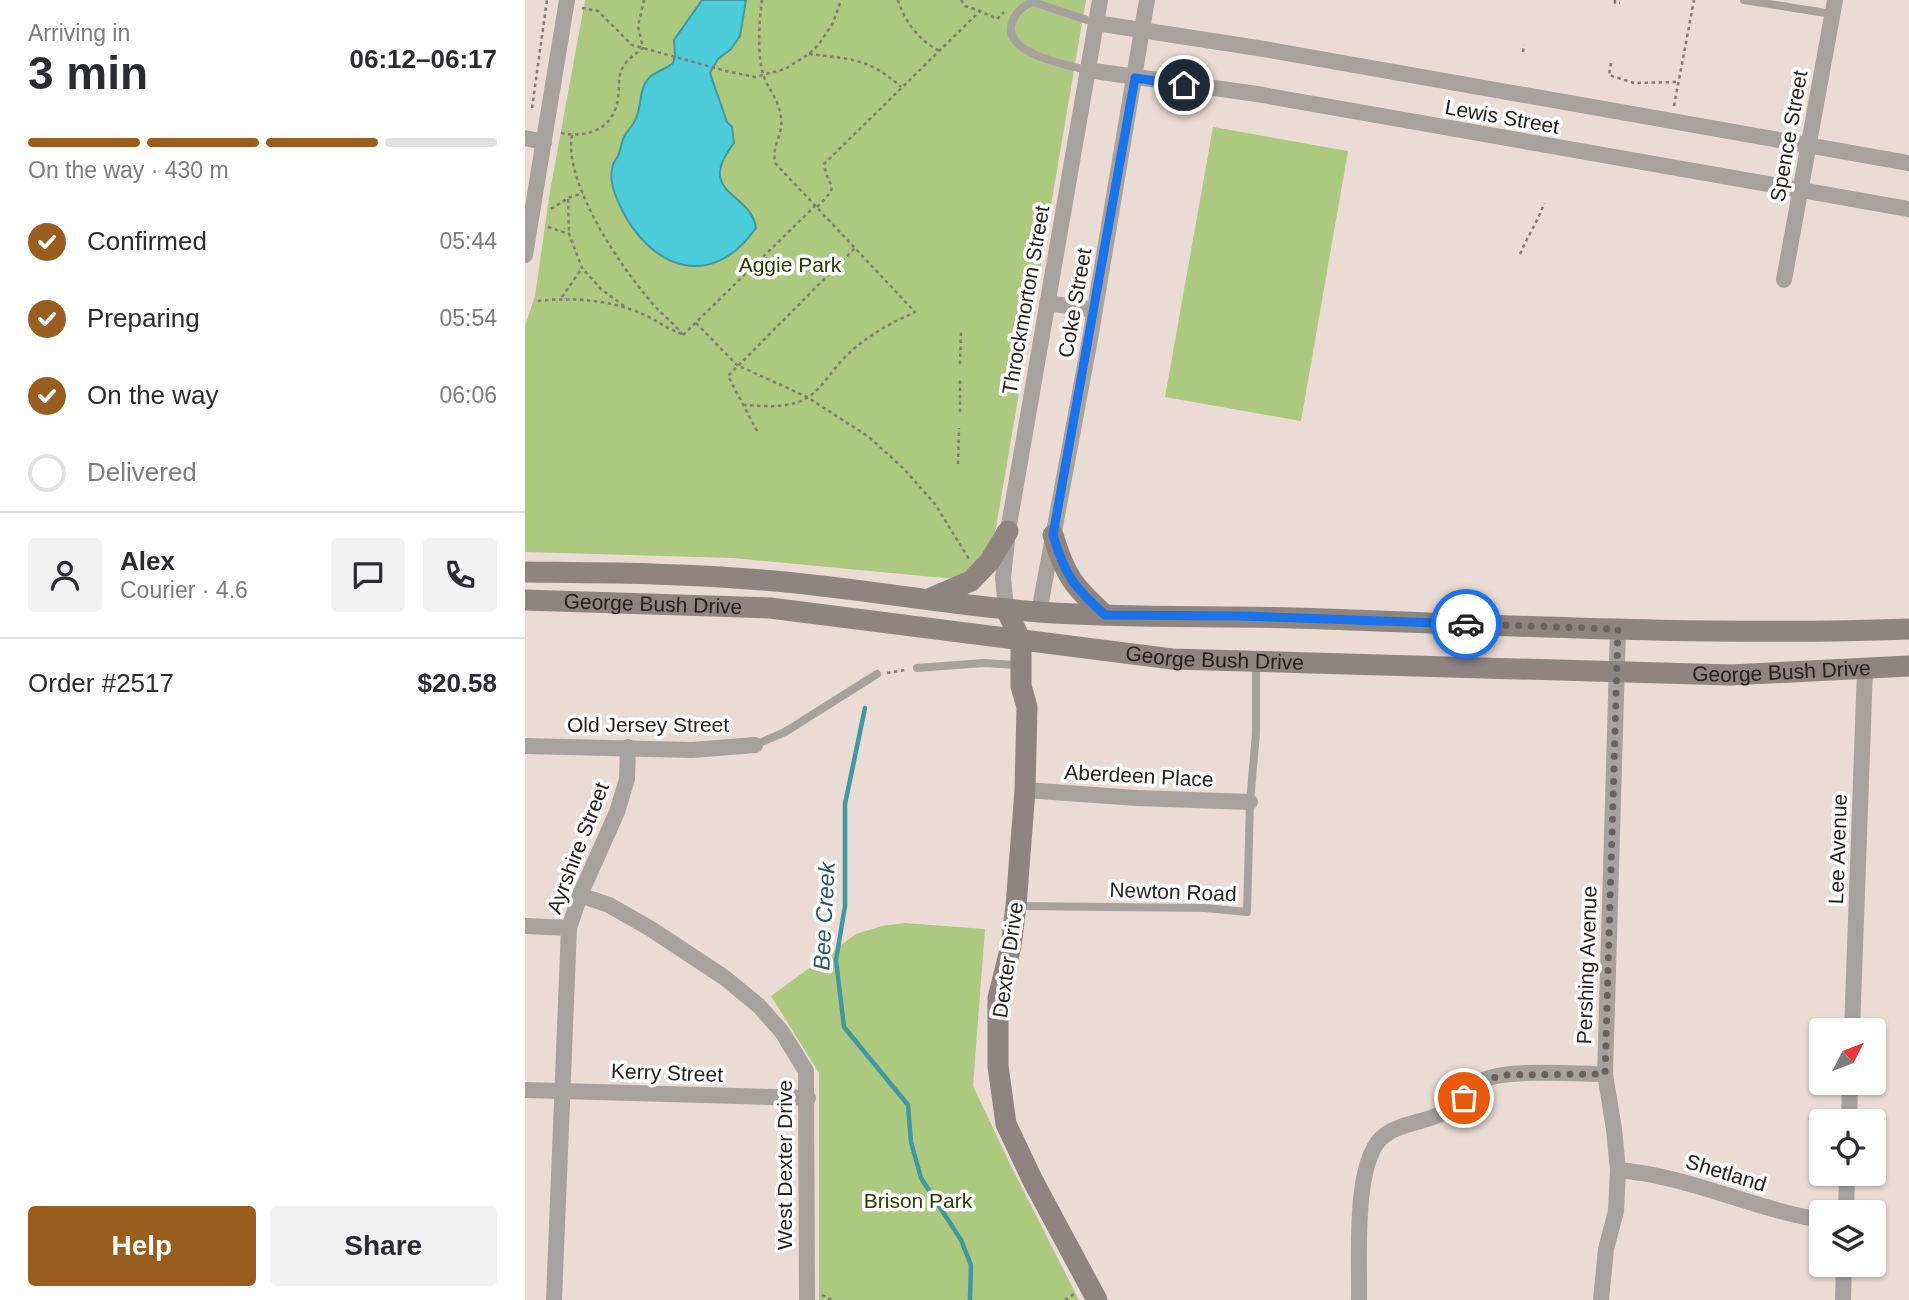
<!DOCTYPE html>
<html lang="en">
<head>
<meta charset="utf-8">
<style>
	:root { --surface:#fff; --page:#f2f2f3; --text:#2b2b33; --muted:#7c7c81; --line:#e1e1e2; --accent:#995d1e }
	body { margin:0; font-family:Arial,sans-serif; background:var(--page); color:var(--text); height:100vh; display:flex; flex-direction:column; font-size:26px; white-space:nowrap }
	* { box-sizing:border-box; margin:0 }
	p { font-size:23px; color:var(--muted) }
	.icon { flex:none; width:38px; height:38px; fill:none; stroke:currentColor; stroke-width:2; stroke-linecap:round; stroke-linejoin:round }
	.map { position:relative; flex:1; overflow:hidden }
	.drawer { display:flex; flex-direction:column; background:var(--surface); width:525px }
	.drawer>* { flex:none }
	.needle { width:46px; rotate:48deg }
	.fabs { position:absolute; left:1284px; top:1018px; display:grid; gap:14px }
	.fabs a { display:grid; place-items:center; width:77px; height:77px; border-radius:7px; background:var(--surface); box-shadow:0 2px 5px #0004; font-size:35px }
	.pin { position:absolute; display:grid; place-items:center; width:60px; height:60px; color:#fff; margin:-30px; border:4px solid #fff; border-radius:50%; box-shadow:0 2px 7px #0007 }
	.courier { position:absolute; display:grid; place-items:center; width:70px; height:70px; margin:-35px; border:5px solid #1a73e8; border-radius:50%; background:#fff; color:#222; box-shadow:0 2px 9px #0007 }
	.head em { font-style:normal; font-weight:800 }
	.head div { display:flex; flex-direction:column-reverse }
	.head { display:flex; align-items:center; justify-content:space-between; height:119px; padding:0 28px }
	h1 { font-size:46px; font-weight:800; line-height:52px }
	.bar { display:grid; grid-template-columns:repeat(4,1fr); gap:10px 7px; align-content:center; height:84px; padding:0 28px }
	.bar i { height:9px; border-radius:5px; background:var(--line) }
	.bar .on { background:var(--accent) }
	.bar p { grid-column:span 4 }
	.line { display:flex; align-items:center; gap:18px; padding:0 28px; border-top:2px solid var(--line) }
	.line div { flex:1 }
	.round { display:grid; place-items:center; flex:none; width:74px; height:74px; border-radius:7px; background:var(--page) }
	ol { padding:0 28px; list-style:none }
	li { display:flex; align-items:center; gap:21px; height:77px }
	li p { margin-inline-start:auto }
	li .icon { padding:7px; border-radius:50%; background:var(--accent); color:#fff; stroke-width:4 }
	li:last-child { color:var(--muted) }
	li i { width:38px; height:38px; border:4px solid var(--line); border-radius:50% }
	.action { display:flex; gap:14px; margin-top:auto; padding:14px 28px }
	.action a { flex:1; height:80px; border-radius:7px; background:var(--accent); color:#fff; font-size:28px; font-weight:800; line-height:80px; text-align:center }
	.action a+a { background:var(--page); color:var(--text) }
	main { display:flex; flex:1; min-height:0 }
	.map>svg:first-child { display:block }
	.green { fill:#acc97f }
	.water { fill:#4ccbd8; stroke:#4198a0; stroke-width:2 }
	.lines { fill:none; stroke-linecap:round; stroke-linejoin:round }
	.stream { stroke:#4198a0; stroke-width:4.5 }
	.path { stroke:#857a76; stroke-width:2.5; stroke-dasharray:3.5 3.5; stroke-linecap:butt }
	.lane { stroke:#a8a29f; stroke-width:8 }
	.street { stroke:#a8a29f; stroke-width:16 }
	.secondary { stroke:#8e8480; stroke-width:21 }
	.done { stroke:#6b615e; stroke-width:7; stroke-dasharray:0 12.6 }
	.route { stroke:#1a73e8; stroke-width:9 }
	.labels { text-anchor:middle; stroke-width:7; stroke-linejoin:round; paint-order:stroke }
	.street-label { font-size:21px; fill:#26201e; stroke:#fff }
	.park-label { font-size:21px; fill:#293b00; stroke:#fff }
	.water-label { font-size:23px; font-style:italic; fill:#255a60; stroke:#fff }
</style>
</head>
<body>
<main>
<section class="drawer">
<div class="head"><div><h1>3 min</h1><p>Arriving in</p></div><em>06:12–06:17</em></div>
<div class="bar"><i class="on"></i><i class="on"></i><i class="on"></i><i></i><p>On the way · 430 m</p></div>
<ol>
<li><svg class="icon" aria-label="check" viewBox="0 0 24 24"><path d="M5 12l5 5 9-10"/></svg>Confirmed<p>05:44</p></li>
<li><svg class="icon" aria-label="check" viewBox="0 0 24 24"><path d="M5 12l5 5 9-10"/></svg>Preparing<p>05:54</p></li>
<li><svg class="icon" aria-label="check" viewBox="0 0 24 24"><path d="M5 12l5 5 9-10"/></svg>On the way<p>06:06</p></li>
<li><i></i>Delivered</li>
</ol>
<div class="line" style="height:126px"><a class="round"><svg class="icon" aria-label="person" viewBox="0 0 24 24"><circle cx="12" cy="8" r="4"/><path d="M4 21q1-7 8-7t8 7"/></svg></a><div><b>Alex</b><p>Courier · 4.6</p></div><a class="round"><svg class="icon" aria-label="chat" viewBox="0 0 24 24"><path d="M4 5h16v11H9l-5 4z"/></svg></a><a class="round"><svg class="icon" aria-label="phone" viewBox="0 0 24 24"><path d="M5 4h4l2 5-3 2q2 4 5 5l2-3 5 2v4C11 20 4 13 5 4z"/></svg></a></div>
<div class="line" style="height:91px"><div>Order #2517</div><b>$20.58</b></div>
<div class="action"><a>Help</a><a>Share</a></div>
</section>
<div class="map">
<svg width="1384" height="1300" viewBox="0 0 1384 1300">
	<rect width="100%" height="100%" fill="#ebdbd5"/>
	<g class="green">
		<polygon points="60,0 561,0 471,528 466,548 440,580 208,558 0,552 0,326 10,296 25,191"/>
		<polygon points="688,127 823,151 776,421 640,397"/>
		<polygon points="379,923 460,929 448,1086 487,1168 554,1300 294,1300 294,1073 246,996 331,934 357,926"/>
	</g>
	<path class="water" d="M 177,0 L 221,0 L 215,36 L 206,49 L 193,59 L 185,73 L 202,122 L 207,127 L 209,143 C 169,195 226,191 231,228 C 186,292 125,269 95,206 C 90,195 83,179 88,165 C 88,163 92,158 93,156 C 96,149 96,142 100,135 C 102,131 107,127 109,122 C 118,109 112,89 125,77 C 132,71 141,69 148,63 L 150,56 L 149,40 Z"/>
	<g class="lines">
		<polyline class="stream" points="340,708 320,804 320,906 311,960 319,1027 383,1105 386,1142 396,1178 436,1240 446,1265 445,1300"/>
		<g class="path">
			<path d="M 373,0 C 379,21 395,42 415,51"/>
			<polyline points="436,0 440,6 455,11"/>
			<polyline points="1090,0 1090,3 1095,3"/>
			<polyline points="57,8 73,11 107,45 201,71 230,77 260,69 284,54 294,44 308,23 316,0"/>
			<polyline points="998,52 999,45"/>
			<path d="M 284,54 C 325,59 344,58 376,87"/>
			<polyline points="1086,63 1084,75 1109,83 1153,82"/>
			<polyline points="1149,106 1169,0"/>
			<polyline points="7,108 22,0"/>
			<path d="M 36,133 C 64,138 88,129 93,99 C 95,88 92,77 98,67 C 102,59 111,54 118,48 L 113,26 L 119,0"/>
			<path d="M 47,135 C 38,183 97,269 128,304 C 137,315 149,323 158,335"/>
			<polyline points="43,199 44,234"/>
			<path d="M 292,207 C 317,182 303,191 299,164 L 455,11 L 472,19 L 479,12"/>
			<polyline points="26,209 43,198 58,193"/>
			<polyline points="23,227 44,234 57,268 76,289 99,306"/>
			<path d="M 995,254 C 1003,235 1013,222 1019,203"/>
			<polyline points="37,297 57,268"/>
			<path d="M 13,301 C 50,297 88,300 122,316 C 134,322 144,330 157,334"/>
			<polyline points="171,323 212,365 282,397 344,437 379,469 410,504 444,559"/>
			<polyline points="158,335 290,206"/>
			<polyline points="435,364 436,332"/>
			<path d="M 218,405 C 240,406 262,409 282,398 C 298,388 308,368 322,355 C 342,336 365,323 390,312 L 251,164 C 245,147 259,135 256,117 C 254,103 247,93 241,82 C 231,60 234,23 237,0"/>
			<polyline points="435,412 435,379"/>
			<polyline points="232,431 203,376 331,247"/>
			<polyline points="433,464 434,428"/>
			<polyline points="362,673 380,670"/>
			<polyline points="297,1295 307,1300"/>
			<polyline points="540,1300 549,1294"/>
		</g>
		<g class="lane">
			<polyline points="1219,0 1307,14"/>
			<path d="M 562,70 C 542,65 473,53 488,20 C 492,10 499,5 508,2 L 571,23"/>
			<polyline points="392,668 459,663 494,665"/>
			<polyline points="230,745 260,732 352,674"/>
			<polyline points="491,906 680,908 722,912 725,802 731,733 731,663"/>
		</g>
		<g class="street">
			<polyline points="571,23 739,49 1384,163"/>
			<polyline points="562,70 732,94 1384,209"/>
			<polyline points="0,138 19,142"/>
			<polyline points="0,255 42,0"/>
			<polyline points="1259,280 1310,0"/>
			<polyline points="522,303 570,310"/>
			<polyline points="481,609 478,578 483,531 575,0"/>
			<polyline points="514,612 565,339 622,0"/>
			<polyline points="0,746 167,750 230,745"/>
			<polyline points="500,790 612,798 725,802"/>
			<polyline points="55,895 84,905 126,929 200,978 234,1006 257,1032 281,1071 282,1300"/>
			<polyline points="0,926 44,928"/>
			<polyline points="1327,1031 1340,669"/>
			<polyline points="0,1090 283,1098"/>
			<polyline points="1324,1122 1325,1083"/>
			<path d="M 1093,1170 C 1164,1176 1227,1209 1297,1220"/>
			<polyline points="1321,1213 1322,1174"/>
			<polyline points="29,1300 44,928 55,895 92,812 102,779 103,747"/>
			<path d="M 834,1300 C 835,1261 827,1158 860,1135 C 876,1123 898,1123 915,1114 C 931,1106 942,1091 957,1081 C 979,1068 1052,1074 1080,1074"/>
			<polyline points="1076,1300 1081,1249 1091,1211 1093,1170 1089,1129 1080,1074 1093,629"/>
			<polyline points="1318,1300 1319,1265"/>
		</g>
		<g class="secondary">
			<path d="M 528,535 C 540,576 549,587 580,615"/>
			<path d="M 0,572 C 79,573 158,573 237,580 C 329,587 421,605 514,612 C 608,619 704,615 799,619 C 994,626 1189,636 1384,629"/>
			<polyline points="406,598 446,581 465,561 483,531"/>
			<path id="s1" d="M 0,600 L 245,608 L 647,659 L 1206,675 L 1384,666"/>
			<polyline points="481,609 496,641 496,686 502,707 500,790 491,906 486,946 473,998 473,1066 481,1124 508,1181 572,1300"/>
		</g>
	</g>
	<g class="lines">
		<polyline class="done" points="939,1098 958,1081 978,1075 1080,1074 1093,629 941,624"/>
		<path class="route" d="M 659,85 L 610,78 L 528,535 C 540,576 549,587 580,615 L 716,616 L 941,624"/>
	</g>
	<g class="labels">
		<g class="street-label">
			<text transform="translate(977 117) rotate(10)" y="7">Lewis Street</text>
			<text transform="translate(1264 136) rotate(-80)" y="7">Spence Street</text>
			<text transform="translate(501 300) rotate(-80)" y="7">Throckmorton Street</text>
			<text transform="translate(550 303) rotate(-80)" y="7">Coke Street</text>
			<text dy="7" stroke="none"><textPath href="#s1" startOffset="128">George Bush Drive</textPath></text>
			<text dy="7" stroke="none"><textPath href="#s1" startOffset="693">George Bush Drive</textPath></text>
			<text dy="7" stroke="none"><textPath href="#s1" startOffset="1260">George Bush Drive</textPath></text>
			<text x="123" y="732">Old Jersey Street</text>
			<text transform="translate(614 776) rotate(3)" y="7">Aberdeen Place</text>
			<text transform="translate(53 848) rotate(-69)" y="7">Ayrshire Street</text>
			<text transform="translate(1313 849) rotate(-88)" y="7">Lee Avenue</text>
			<text transform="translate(648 892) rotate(2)" y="7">Newton Road</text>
			<text transform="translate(483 960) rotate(-82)" y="7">Dexter Drive</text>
			<text transform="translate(1062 965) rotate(-88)" y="7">Pershing Avenue</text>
			<text transform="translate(142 1073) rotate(2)" y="7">Kerry Street</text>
			<text transform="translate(260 1165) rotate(-90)" y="7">West Dexter Drive</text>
			<text transform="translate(1201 1173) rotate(17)" y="7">Shetland</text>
		</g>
		<g class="park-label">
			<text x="265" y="272">Aggie Park</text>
			<text x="393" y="1208">Brison Park</text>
		</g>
		<g class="water-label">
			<text transform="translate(299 916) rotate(-87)" y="8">Bee Creek</text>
		</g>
	</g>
</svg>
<div class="fabs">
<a><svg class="needle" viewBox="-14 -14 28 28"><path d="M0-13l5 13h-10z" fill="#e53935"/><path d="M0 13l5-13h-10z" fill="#7c7c81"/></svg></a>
<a><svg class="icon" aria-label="locate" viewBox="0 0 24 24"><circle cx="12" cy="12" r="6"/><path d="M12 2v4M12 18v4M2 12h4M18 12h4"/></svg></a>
<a><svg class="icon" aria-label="layers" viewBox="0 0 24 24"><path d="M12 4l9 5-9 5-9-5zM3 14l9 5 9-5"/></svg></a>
</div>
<div class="pin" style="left:939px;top:1098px;background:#ea580c"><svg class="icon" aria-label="bag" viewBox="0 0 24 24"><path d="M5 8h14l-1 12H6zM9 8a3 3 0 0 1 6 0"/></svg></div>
<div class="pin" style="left:659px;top:85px;background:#1f2937"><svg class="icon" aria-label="home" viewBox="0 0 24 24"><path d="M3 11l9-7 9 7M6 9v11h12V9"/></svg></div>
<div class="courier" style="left:941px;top:624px"><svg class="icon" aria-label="car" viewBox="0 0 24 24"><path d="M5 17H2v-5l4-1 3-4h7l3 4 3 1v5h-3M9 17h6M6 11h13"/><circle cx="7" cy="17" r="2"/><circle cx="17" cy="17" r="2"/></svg></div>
</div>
</main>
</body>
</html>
